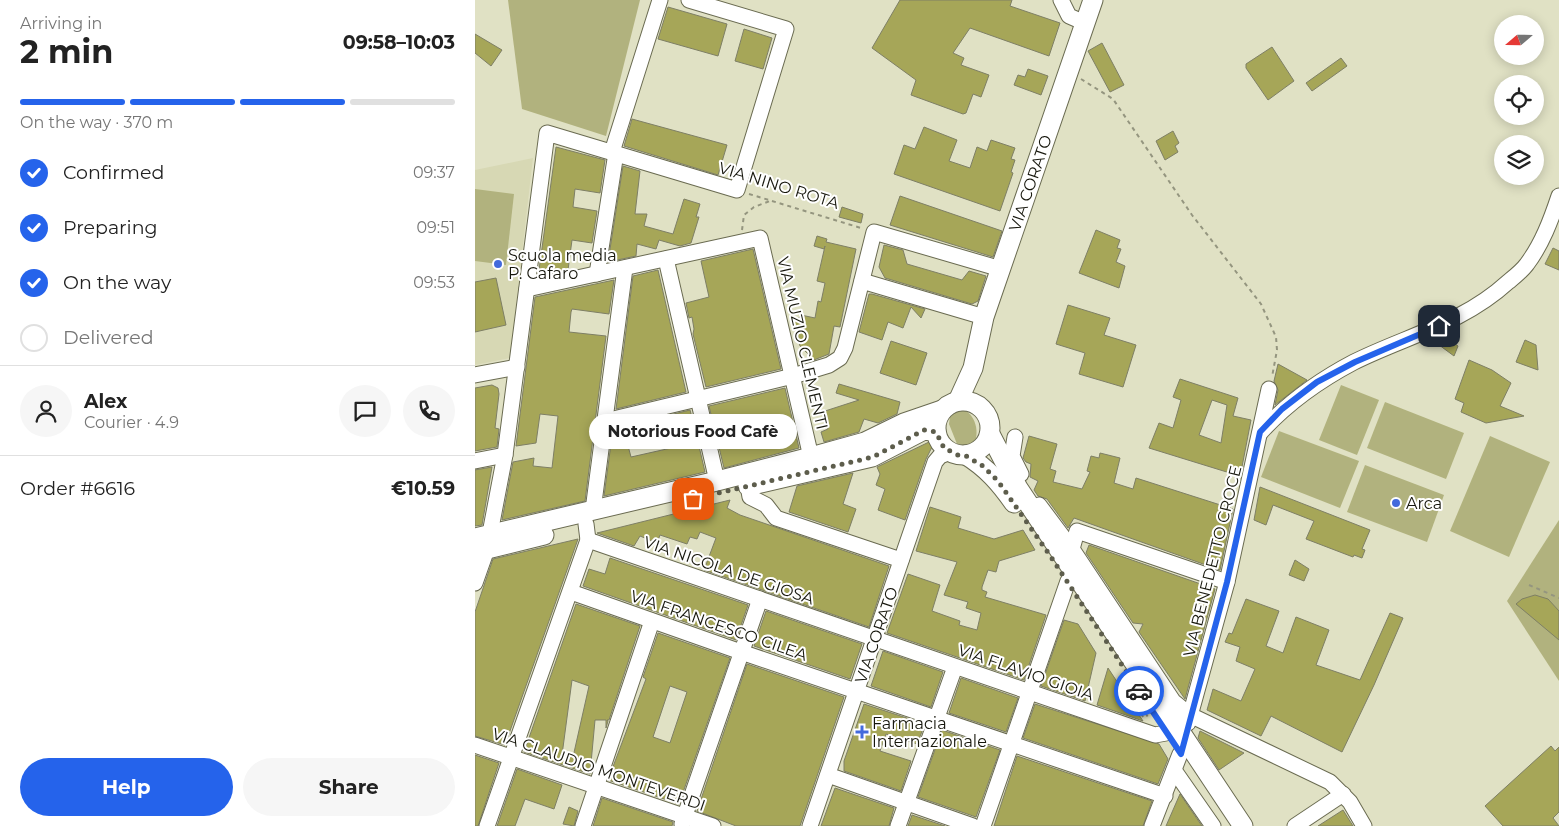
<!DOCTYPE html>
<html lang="en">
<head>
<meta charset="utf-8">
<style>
	:root { --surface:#fff; --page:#f6f6f6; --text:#222; --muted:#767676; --line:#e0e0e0; --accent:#2563eb }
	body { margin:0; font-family:Montserrat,sans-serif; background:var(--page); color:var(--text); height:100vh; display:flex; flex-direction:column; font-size:19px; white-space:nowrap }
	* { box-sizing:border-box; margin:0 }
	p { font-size:16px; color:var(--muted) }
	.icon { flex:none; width:28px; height:28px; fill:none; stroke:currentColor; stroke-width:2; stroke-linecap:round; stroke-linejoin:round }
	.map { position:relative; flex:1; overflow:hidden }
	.drawer { display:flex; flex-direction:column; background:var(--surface); width:475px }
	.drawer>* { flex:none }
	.needle { width:32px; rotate:250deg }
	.buttons { position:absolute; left:1019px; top:15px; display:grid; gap:10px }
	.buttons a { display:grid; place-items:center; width:50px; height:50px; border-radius:50%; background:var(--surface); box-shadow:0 2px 12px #0003; font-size:25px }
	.pin { position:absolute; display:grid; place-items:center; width:42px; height:42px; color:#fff; margin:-21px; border-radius:10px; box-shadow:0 2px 8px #0006 }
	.courier { position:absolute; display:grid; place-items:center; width:50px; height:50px; margin:-25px; border:4px solid #2563eb; border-radius:50%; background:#fff; color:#222; box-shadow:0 1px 6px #0007 }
	.bubble { position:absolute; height:35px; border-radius:18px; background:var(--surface); box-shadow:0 2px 12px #0003; font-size:16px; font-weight:700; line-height:35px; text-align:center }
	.summary em { font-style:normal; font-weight:700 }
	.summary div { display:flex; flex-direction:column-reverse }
	.summary { display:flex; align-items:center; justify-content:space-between; height:85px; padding:0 20px }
	h1 { font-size:32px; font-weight:700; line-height:38px }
	.bar { display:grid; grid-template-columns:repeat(4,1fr); gap:8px 5px; align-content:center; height:60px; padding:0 20px }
	.bar i { height:6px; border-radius:4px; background:var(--line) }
	.bar .on { background:var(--accent) }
	.bar p { grid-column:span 4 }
	.line { display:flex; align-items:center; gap:12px; padding:0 20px; border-top:1px solid var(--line) }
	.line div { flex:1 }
	.round { display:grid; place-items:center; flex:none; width:52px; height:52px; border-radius:26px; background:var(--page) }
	ol { padding:0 20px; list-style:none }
	li { display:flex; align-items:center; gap:15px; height:55px }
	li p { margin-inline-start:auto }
	li .icon { padding:5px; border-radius:50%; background:var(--accent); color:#fff; stroke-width:4 }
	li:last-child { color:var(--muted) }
	li i { width:28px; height:28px; border:2px solid var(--line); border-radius:50% }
	.primary-button { display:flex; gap:10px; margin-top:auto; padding:10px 20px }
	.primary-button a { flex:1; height:58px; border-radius:30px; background:var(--accent); color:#fff; font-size:20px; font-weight:700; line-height:58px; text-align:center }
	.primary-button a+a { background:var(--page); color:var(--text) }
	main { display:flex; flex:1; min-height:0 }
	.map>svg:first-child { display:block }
	.built { fill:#d7d8b4 }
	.green { fill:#b1b27e }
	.building { fill:#a6a658; stroke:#7e7f65; fill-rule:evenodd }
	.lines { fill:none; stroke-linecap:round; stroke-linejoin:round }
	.minor-casing { stroke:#6a6b51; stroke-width:17 }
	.major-casing { stroke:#6a6b51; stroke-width:21 }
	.path { stroke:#94957f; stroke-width:2; stroke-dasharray:4 4; stroke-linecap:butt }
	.minor { stroke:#fff; stroke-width:15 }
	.major { stroke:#fff; stroke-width:19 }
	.done { stroke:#5d5d4c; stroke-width:5; stroke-dasharray:0 9 }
	.route { stroke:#2563eb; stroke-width:6 }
	.poi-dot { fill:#436adc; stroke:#fff; stroke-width:2 }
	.labels { text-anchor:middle; stroke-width:4; stroke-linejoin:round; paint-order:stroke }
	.street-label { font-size:16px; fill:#16160c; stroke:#fff }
	.poi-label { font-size:16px; fill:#16160c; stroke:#fff; text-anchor:start }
</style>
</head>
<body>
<main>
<section class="drawer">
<div class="summary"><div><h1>2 min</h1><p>Arriving in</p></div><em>09:58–10:03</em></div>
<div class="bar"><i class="on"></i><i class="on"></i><i class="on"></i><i></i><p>On the way · 370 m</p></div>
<ol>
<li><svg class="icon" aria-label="check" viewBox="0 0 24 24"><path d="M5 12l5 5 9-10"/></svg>Confirmed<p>09:37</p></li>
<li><svg class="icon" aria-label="check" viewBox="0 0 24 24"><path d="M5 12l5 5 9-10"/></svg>Preparing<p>09:51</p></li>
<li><svg class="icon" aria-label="check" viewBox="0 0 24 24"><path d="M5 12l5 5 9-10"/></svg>On the way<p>09:53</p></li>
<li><i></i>Delivered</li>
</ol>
<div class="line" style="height:90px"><a class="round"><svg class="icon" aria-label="person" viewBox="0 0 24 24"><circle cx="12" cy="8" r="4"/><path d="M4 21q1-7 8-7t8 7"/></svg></a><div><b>Alex</b><p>Courier · 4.9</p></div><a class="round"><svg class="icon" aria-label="chat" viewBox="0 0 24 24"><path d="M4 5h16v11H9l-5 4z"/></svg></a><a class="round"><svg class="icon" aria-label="phone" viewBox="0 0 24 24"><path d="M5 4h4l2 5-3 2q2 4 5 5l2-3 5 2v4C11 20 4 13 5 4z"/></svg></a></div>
<div class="line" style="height:65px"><div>Order #6616</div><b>€10.59</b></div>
<div class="primary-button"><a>Help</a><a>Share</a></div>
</section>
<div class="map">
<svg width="1084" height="826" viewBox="0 0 1084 826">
	<rect width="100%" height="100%" fill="#e0e1c4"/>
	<polygon class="built" points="58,158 35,358 0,365 0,170"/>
	<g class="green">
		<polygon points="33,0 165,0 131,136 47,109"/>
		<polygon points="0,189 39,194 31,265 0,261"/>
		<polygon points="866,385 904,400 882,455 844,440"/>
		<polygon points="910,402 989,433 971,479 892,448"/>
		<path d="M 483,409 C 498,408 506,431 499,443 L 493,446 L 482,444 L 474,424 L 475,416 Z"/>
		<polygon points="804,431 884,461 865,508 786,477"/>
		<polygon points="1015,436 1075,462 1034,557 975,531"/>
		<polygon points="890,465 969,495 952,542 872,512"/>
		<polygon points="1084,520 1084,681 1032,601"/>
	</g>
	<g class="building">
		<polygon points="425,0 537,0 535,6 585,23 574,56 495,28 478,53 489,58 486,65 514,75 506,97 498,94 491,113 488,114 436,95 441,80 397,48"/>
		<polygon points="193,7 252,24 243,56 183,39"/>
		<polygon points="269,29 297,38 288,69 260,61"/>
		<polygon points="0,34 27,50 16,66 0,53"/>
		<polygon points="627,43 649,85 635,92 613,51"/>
		<polygon points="797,47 819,81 793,100 771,68 771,64"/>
		<polygon points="866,58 872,66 837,91 831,83"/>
		<polygon points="553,69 573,76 566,95 539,85 543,75 550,77"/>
		<polygon points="157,119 252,145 243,175 149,146"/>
		<polygon points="449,127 482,140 474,161 495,168 502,147 512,151 516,140 540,148 536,159 540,160 536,172 538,173 525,211 419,174 429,145 440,149"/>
		<polygon points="698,131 704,143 700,146 703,152 690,160 681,141"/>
		<polygon points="81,147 130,160 125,193 100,189 98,207 122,211 117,243 97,240 93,270 63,277"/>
		<polygon points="148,166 165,171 160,214 172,214 169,226 198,234 209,199 225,204 221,217 224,217 216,243 205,246 184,240 181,249 162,244 161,256 133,262"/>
		<polygon points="425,196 527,231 518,257 415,225"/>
		<polygon points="367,207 388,214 386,223 364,217"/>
		<polygon points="621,230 645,240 642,248 646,249 641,262 650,266 644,288 604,273"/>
		<polygon points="342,236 352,239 351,242 381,249 365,327 359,326 354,354 339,360 325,346 319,323 326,315 340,318 343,301 346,302 350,283 342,281 350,246 349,249 339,246"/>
		<polygon points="409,245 428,250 432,264 487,280 494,271 511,276 503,301 497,304 410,278 404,267"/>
		<polygon points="1078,248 1084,251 1084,270 1070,264"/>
		<polygon points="278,249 306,369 231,387 218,334 219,329 217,317 214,318 211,303 234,297 226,261"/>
		<polygon points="183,270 211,392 141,409 158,276"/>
		<polygon points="21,278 31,325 0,332 0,282"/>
		<polygon points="139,280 134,314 97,309 96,312 94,332 131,336 110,501 27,520 38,462 59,458 58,466 77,468 83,416 65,414 61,443 41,446 60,297"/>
		<polygon points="394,294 397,294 450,309 446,318 436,307 428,328 413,322 407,340 384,332"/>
		<polygon points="593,305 635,318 629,335 661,345 648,387 604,374 610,353 581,344"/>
		<polygon points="967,335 983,346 979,356 956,339"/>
		<polygon points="1050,340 1061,345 1063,370 1041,362"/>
		<polygon points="416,341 452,353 441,385 405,373"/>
		<polygon points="994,360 1017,370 1036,383 1025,406 1049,416 1011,423 986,412 989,403 980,399"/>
		<polygon points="803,364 832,380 800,405 803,390 799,381"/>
		<path d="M 705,379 L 763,398 L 758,416 L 776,420 L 766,472 L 756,470 L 755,473 L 674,448 L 684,423 L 698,428 L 706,400 L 698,397 ZM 737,400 L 752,405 L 746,443 L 724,435 Z"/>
		<polygon points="364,384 425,402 422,414 403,423 389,419 384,432 349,442 346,432 353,429 347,412 384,400 361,393"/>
		<polygon points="17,385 23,388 24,394 20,428 24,429 22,447 0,451 0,388"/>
		<polygon points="310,388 324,448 249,468 234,406"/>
		<polygon points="215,410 219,425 152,442 156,457 223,442 230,472 129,496 138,429"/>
		<polygon points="554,436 582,444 575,469 581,471 578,482 607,489 615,472 612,471 616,456 624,458 625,453 645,458 639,483 658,489 661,478 758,509 745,570 599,518 593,528 572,499 563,496 559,490 563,481 555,477 556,464 551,462 548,458"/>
		<polygon points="454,442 459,443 451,459 430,520 403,510 410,489 401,485 405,474 402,467"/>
		<polygon points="17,467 7,525 0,526 0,470"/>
		<polygon points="378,473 368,504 381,509 373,532 314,512 322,486"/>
		<polygon points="785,487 895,530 887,549 890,550 887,558 879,555 878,557 831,539 839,521 798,505 791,525 779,520"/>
		<polygon points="255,500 252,508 265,515 414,566 394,627 229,570 241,538 225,532 222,539 215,537 212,544 185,535 182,543 165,536 159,546 122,533"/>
		<polygon points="455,507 486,517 483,528 519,539 548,530 560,550 524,561 521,572 513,570 507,587 507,590 512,592 510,597 571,615 549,680 412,633 433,574 465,585 457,611 485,621 484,625 502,630 506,613 491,608 493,602 469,595 482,562 441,551"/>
		<polygon points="103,539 30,745 0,736 0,612 18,559"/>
		<polygon points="614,545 740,589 710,699 664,632 668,624 658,623 611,553"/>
		<polygon points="135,558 273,605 261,640 108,586 114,569 130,574"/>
		<polygon points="820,560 834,569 829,581 814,575"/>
		<polygon points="1060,595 1073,599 1084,611 1084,640 1041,604 1047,599"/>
		<polygon points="771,599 804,611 791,646 808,653 821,617 854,630 841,665 885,680 915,613 928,618 899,685 867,752 796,716 786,736 732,710 738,689 766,701 780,669 761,661 765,647 750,642 754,633 757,634"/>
		<path d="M 101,604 L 165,626 L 134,720 L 132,720 L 133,721 L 131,728 L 131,720 L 120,720 L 115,774 L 49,752 ZM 97,680 L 114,686 L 98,757 L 87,755 Z"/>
		<polygon points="291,611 387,644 375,679 279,646"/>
		<polygon points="589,620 603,624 621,653 610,701 566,686"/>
		<path d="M 183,633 L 255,658 L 204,804 L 133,780 L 171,679 L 168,677 ZM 195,686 L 212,692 L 195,743 L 178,737 Z"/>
		<polygon points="408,651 468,672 456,707 396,686"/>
		<polygon points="272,664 369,697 325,826 261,826 222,811"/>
		<polygon points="633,668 668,721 622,705"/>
		<polygon points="486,678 543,698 531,732 474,713"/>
		<polygon points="389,704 450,724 442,744 411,734 405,751 436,761 426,791 369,771 369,761"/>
		<polygon points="560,704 684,744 693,759 683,784 548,738"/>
		<polygon points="467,730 525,750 501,817 443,797"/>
		<polygon points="725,731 769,753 744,770 723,738"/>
		<polygon points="1076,746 1080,751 1084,747 1084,812 1078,818 1084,826 1028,826 1010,806"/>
		<polygon points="0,755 24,763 3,826 0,826"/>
		<polygon points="542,756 677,801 668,826 519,826"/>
		<polygon points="42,769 87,785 79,809 50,799 40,826 22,826"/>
		<polygon points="360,788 419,808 414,826 346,826"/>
		<polygon points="705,794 727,826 691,826"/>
		<polygon points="127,798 198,822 197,826 118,826"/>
		<polygon points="94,807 103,811 99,826 88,824"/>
		<polygon points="868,810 878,826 843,826"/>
		<polygon points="437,815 470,826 433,826"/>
	</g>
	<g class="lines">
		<g class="minor-casing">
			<g id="minor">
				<polyline points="586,0 594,16 610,23"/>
				<polyline points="137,152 185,0"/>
				<polyline points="191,259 242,481"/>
				<polyline points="122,274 141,153"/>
				<polyline points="387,281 509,317"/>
				<polyline points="52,289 285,238 336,457"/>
				<polyline points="0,375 42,367"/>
				<polyline points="130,421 318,376 354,365 365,358 370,348 399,232 526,269"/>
				<path d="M 785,433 C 812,403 843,381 879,362 C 931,336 987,324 1033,282 C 1039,277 1047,271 1052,264 C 1067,244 1076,220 1084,196"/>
				<polyline points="540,437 537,456 546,474"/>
				<polyline points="0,461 30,455"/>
				<polyline points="273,486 275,497 291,505 301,518 426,560"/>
				<polyline points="564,505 597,549 698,701 715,715 855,782 875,802 889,826"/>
				<polyline points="118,510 150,268"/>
				<polyline points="113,540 680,735 691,733"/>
				<polyline points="597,549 602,531 752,582"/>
				<polyline points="0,583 12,549 30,455 72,133 262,190 311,29 214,0"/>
				<polyline points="96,592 266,652 690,796"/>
				<polyline points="713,723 752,582 794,389"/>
				<polyline points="0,745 238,826"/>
				<polyline points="699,770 738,826"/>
				<polyline points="353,775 498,826"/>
				<polyline points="207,824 285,599"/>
				<polyline points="12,826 113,540 111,524"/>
				<polyline points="108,826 177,621"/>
				<polyline points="335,826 460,462 465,456 475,452"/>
				<polyline points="423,826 480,667"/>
				<polyline points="508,826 593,581"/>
				<polyline points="677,826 705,754"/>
				<polyline points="820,826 868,794"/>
			</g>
		</g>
		<g class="major-casing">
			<g id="major">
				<circle cx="488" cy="428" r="27"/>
				<polyline points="483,401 498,368 509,317 618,0"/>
				<polyline points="515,434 543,488 768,826"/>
				<path d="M 491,455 C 512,468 525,483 539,503"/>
				<polyline points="273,486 397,457 449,430 461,432"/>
				<polyline points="0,538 242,481 336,457 390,442 429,423 467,410"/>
				<polyline points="0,552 69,535"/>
			</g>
		</g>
		<g class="path">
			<polyline points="606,79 638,99 717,215 786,304 801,337 802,350 797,377"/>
			<polyline points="274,194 386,228"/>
			<polyline points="267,230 269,215 279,207 295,201"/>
			<polyline points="1054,585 1084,598"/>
			<polyline points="668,717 663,707 666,705 674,719"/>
		</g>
		<use href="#minor" class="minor"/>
		<use href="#major" class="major"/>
	</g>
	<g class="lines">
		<polyline class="done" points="218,499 398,457 449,430 461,432 469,448 483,455 491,456 508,466 523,481 574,554 664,691"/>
		<polyline class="route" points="664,691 706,754 752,582 785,432 807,409 842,382 880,362 964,326"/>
	</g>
	<g class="poi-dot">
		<circle cx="23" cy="264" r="5"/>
		<circle cx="921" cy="503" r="5"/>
		<path d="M384.5 724.5h5v5h5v5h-5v5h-5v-5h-5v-5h5z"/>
	</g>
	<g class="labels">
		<g class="street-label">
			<text transform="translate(555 183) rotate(-71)" y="6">VIA CORATO</text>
			<text transform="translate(304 185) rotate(17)" y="6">VIA NINO ROTA</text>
			<text transform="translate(328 343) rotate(77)" y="6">VIA MUZIO CLEMENTI</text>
			<text transform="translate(737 561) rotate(-76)" y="6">VIA BENEDETTO CROCE</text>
			<text transform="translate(254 570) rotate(19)" y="6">VIA NICOLA DE GIOSA</text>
			<text transform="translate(244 625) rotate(19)" y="6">VIA FRANCESCO CILEA</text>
			<text transform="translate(401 635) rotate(-71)" y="6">VIA CORATO</text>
			<text transform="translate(551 672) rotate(19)" y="6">VIA FLAVIO GIOIA</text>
			<text transform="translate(124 769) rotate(19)" y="6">VIA CLAUDIO MONTEVERDI</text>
		</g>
		<g class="poi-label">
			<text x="33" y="261">Scuola media<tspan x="33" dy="18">P. Cafaro</tspan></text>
			<text x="931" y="509">Arca</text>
			<text x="397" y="729">Farmacia<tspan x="397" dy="18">Internazionale</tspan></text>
		</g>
	</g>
</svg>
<div class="buttons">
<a><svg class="needle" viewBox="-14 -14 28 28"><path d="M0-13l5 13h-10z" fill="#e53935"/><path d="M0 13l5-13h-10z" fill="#767676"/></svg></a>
<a><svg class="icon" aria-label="locate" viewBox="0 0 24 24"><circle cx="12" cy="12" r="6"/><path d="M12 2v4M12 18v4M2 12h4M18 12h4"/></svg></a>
<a><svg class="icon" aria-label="layers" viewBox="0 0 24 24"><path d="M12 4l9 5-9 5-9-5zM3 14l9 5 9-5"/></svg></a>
</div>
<div class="pin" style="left:218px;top:499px;background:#ea580c"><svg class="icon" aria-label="bag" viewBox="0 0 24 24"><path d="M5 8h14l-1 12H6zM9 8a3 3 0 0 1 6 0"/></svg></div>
<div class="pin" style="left:964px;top:326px;background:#1f2937"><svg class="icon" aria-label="home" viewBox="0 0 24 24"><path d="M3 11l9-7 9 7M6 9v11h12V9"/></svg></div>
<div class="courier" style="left:664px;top:691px"><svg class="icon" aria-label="car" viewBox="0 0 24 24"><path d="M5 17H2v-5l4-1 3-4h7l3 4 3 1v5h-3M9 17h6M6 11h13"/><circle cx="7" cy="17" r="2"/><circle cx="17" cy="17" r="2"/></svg></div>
<div class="bubble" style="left:114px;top:414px;width:208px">Notorious Food Cafè</div>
</div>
</main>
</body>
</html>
